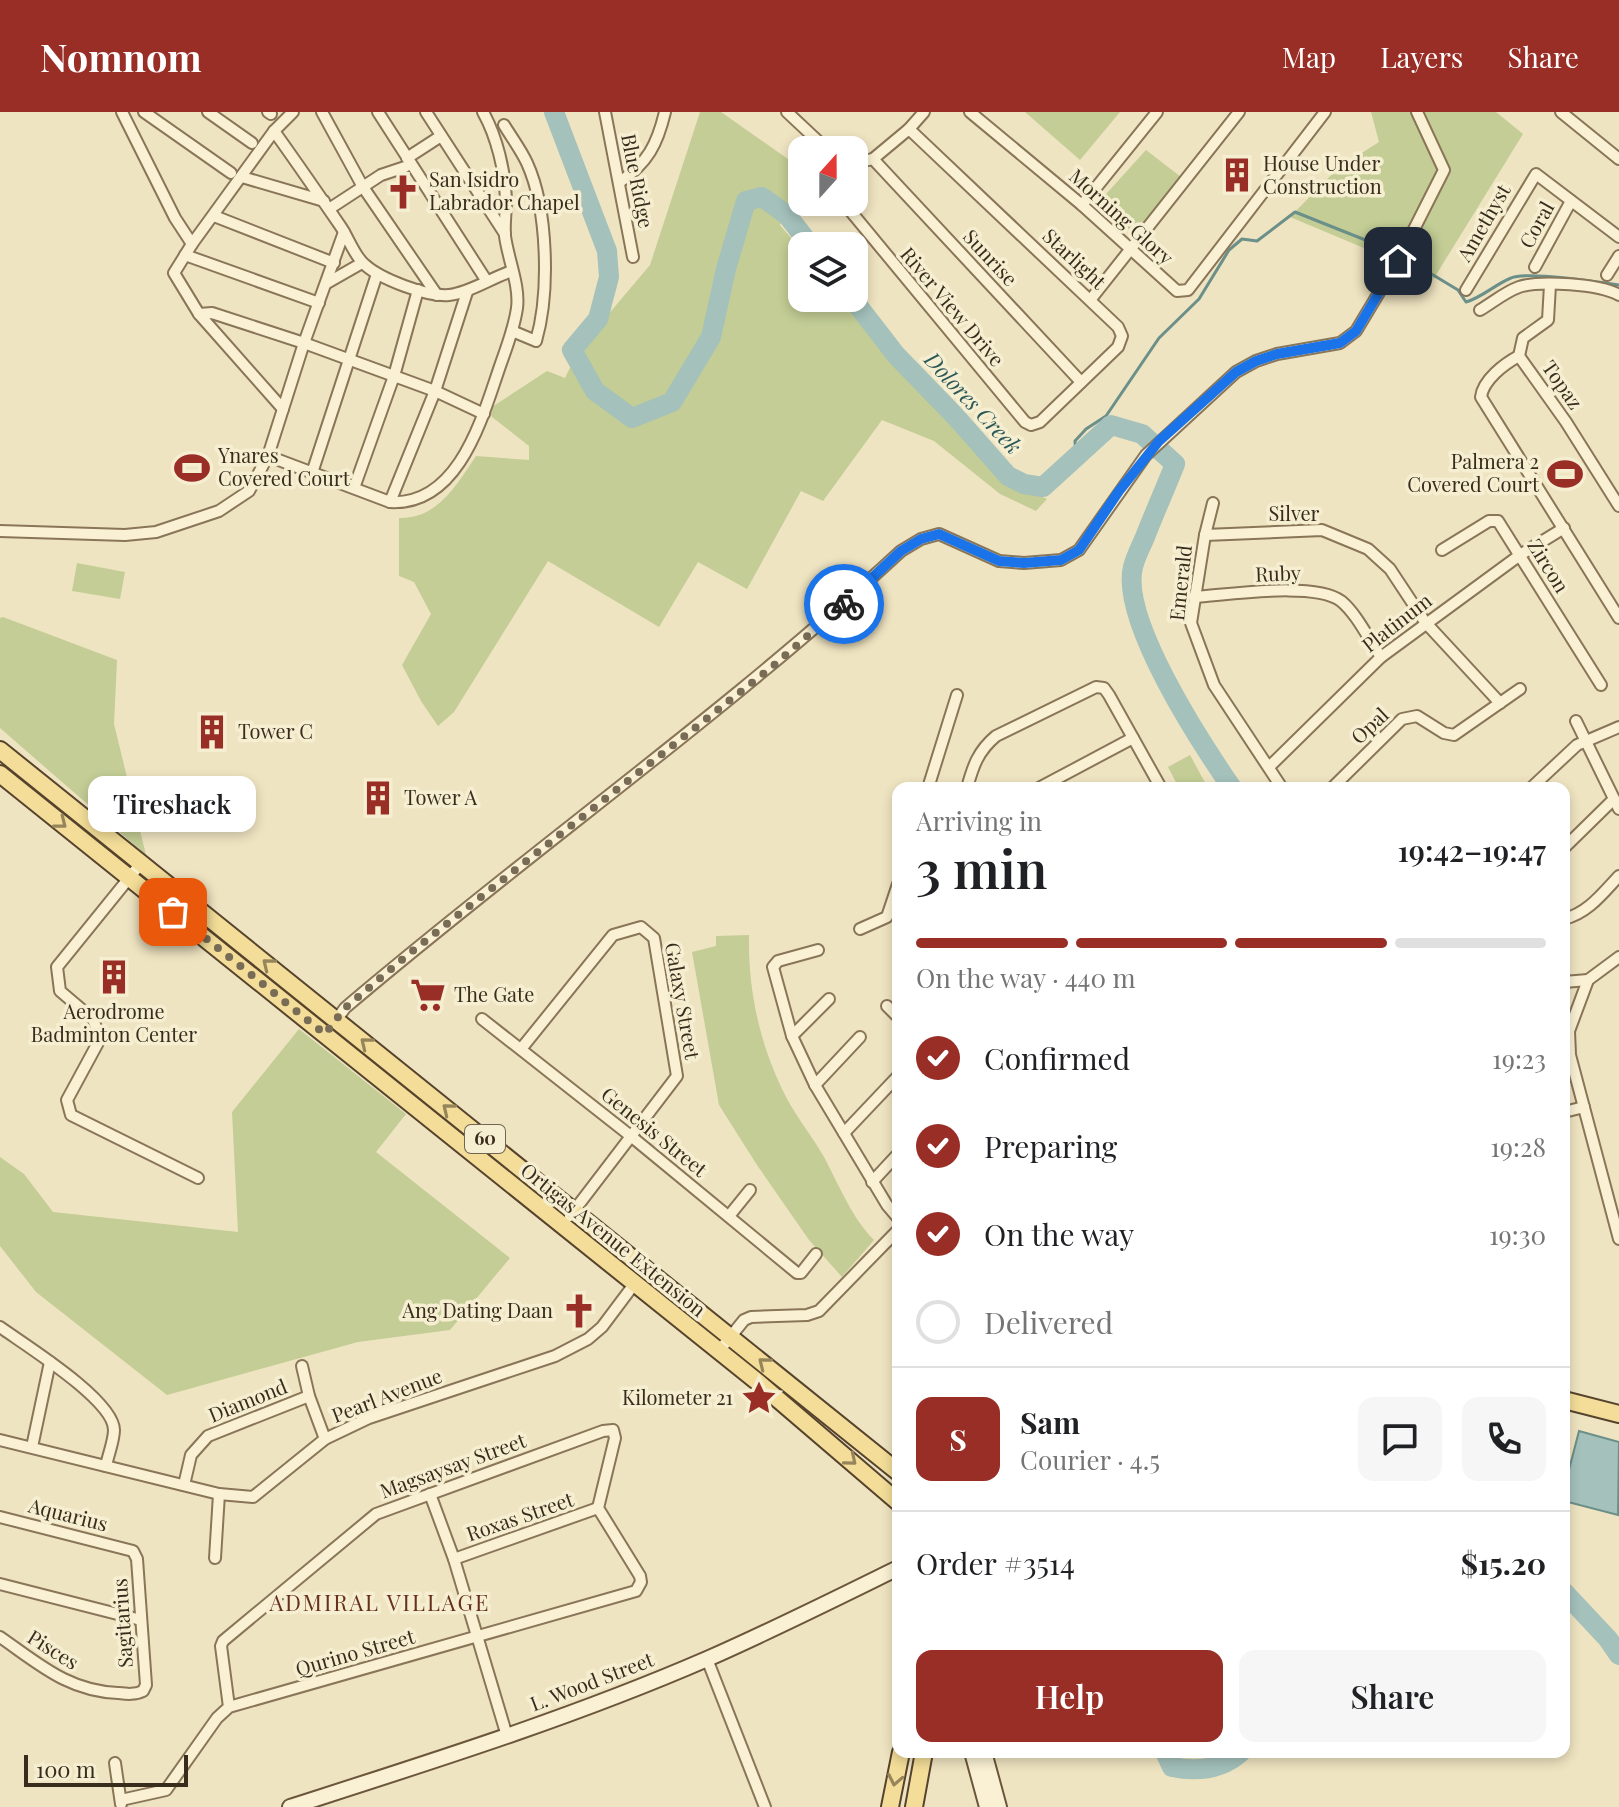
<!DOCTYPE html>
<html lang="en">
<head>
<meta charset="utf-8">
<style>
	:root { --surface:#fff; --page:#f6f6f6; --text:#202124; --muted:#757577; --line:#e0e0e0; --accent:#992e27 }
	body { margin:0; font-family:"Playfair Display",serif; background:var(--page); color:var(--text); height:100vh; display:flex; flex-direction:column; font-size:30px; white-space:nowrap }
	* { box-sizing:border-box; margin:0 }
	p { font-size:26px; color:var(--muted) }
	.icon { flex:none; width:44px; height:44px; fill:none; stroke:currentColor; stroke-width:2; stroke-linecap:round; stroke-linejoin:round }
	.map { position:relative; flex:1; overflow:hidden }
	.side { position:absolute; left:892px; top:670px; width:678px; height:976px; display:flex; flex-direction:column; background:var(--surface); border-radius:16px; box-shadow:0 4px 12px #0003 }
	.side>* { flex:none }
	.needle { width:52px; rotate:21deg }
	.controls { position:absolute; left:788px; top:24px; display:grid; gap:16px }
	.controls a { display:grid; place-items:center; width:80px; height:80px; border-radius:16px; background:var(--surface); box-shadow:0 4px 12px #0003; font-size:40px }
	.scale { position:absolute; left:24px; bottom:20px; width:164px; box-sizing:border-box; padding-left:8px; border:4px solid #382c1d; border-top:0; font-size:22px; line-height:28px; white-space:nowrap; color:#382c1d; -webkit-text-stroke:6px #f6eed1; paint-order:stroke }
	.pin { position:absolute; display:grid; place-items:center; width:68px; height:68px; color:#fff; margin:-34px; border-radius:16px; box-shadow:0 4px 12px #0006 }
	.courier { position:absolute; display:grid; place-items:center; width:80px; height:80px; margin:-40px; border:6px solid #1a73e8; border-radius:50%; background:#fff; color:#222; box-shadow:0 2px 10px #0007 }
	.bubble { position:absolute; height:56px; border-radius:16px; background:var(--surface); box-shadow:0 4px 12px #0003; font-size:26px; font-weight:600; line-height:56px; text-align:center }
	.head em { font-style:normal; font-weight:600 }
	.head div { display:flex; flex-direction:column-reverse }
	.head { display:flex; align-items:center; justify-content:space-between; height:136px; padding:0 24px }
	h1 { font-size:52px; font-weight:600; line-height:60px }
	.bar { display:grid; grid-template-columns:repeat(4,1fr); gap:12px 8px; align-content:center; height:96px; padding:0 24px }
	.bar i { height:10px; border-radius:6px; background:var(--line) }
	.bar .selected { background:var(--accent) }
	.bar p { grid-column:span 4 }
	.line { display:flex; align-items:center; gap:20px; padding:0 24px; border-top:2px solid var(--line) }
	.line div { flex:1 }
	.round { display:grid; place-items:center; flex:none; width:84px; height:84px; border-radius:16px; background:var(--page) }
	ol { padding:0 24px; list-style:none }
	li { display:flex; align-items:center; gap:24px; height:88px }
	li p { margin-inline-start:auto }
	li .icon { padding:8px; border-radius:50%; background:var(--accent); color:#fff; stroke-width:4 }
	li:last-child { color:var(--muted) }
	li i { width:44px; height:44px; border:4px solid var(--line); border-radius:50% }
	.action { display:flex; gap:16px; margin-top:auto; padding:16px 24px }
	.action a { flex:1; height:92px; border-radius:16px; background:var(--accent); color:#fff; font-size:32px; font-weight:600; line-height:92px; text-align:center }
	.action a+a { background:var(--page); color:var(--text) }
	header { display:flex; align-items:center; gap:48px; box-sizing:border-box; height:112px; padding:0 40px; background:var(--accent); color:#fff }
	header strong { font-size:38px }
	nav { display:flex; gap:44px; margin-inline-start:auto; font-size:28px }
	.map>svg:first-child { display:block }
	.green { fill:#c3cd95 }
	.water { fill:#a4c1bb; stroke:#6b8f89; stroke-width:2 }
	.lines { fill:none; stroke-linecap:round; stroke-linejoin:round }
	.stream { stroke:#6b8f89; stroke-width:3 }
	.river { stroke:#a4c1bb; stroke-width:20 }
	.street-casing { stroke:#897558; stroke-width:14 }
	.secondary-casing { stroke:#6b563b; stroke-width:18 }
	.primary-casing { stroke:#56432d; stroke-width:20 }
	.street { stroke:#faf1d4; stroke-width:10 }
	.secondary { stroke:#faf1d4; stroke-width:14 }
	.primary { stroke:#f3dd98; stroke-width:16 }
	.oneway { stroke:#96845a }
	.done { stroke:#786c56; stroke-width:8; stroke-dasharray:0 14.4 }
	.route { stroke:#1a73e8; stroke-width:10 }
	.labels { text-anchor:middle; stroke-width:7; stroke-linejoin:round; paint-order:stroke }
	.shield { fill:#f6eed1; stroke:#716653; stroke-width:2 }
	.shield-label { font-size:18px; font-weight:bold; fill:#382c1d }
	.poi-label { font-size:20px; fill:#382c1d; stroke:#f6eed1; text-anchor:start }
	.street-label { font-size:20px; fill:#382c1d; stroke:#f6eed1 }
	.water-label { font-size:22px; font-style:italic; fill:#2c5858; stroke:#f6eed1 }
	.neighbourhood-label { font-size:22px; letter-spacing:2px; fill:#66301b; stroke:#f6eed1 }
</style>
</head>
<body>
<header>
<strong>Nomnom</strong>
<nav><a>Map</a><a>Layers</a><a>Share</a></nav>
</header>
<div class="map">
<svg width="1619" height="1695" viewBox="0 0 1619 1695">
	<rect width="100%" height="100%" fill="#efe4c1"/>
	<g class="green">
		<path d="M 700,0 L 721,0 L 802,57 L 802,72 L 780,113 L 802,139 L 802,186 L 842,186 L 932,292 L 1013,372 L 1047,387 L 1036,399 L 1000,382 L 934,329 L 882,308 L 823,389 L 801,379 L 747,477 L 698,450 L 659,515 L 548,449 L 454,600 L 438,614 L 421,589 L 402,553 L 431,502 L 414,470 L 399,464 L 399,406 C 438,407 457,372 476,344 L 529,348 L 529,334 L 492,305 L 489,297 L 547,259 L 565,266 L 579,237 L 650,153 Z"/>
		<polygon points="1025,0 1120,0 1080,48"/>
		<polygon points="1371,0 1496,0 1523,22 1431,171 1383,144 1290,105 1338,56 1379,30"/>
		<polygon points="1146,38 1181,65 1134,121 1097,92"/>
		<polygon points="77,451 125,460 120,487 72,479"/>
		<polygon points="3,505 117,548 114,612 146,743 0,616 0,506"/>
		<polygon points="1190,643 1208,676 1179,676 1168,655"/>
		<path d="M 749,823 C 748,877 759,929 782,977 C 793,1001 811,1022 824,1045 C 839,1073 852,1106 874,1128 L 842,1165 L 809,1128 L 757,1053 L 719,993 L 692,840 L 716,834 L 716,824 Z"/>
		<polygon points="299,917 406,1002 376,1040 510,1146 450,1218 358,1230 167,1283 36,1180 0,1134 0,1045 24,1062 53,1100 238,1120 232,1000"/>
	</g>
	<polygon class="water" points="1579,1319 1619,1330 1618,1403 1564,1389 1564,1377"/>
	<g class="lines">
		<g class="stream">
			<path d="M 1405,146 L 1458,178 L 1466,190 C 1483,185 1494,173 1511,166 C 1526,159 1599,170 1619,173"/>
			<polyline points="1076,345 1075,329 1086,317 1106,304 1159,226 1199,187 1229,138 1242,127 1257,129 1295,100 1393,139"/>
		</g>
		<g class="river">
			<polyline points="554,0 607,139 609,165 598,207 572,238 595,279 632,306 672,290 711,225 726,157 746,89 762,85 787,103 811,134"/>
			<path d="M 852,186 L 896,243 L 956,305 L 1008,364 L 1024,372 L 1043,375 L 1111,313 L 1142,322 L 1175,352 C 1166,375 1156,397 1147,420 C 1143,431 1136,443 1133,455 C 1120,508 1201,631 1232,676"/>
			<polyline points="1564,1480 1608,1527 1619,1543"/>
			<path d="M 1165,1640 L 1172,1655 C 1197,1660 1221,1658 1241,1640"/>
		</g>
		<g class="street-casing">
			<g id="street">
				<polyline points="122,0 175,106 192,132"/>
				<polyline points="144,0 231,61"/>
				<polyline points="208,0 252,31"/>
				<polyline points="268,0 271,2"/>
				<polyline points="322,0 363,75 437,183"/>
				<polyline points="378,0 486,168"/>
				<polyline points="426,0 505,122"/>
				<polyline points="605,0 633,145"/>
				<polyline points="787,0 819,30 823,38"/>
				<polyline points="970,0 1082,93 1177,179 1188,178 1325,0"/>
				<polyline points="1561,0 1619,47"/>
				<path d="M 504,13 C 512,26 521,38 527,51 C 548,97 550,181 536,229 L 512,219"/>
				<path d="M 274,19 C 297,51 319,83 341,115 C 349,127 354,143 364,152 C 380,167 427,185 449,183 C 469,181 491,166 512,159"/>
				<polyline points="407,46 441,24"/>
				<polyline points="873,47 1081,270"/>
				<polyline points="854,51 873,47 909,17 924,0"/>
				<polyline points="242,65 324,89"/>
				<path d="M 620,70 C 648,50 657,33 665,0"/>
				<polyline points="843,90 1025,310 1031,313 1040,310 1118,235 1122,224 1118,215 909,17"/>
				<polyline points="1082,93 1157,0"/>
				<polyline points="329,97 381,63 405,55"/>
				<polyline points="214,104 334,151"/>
				<polyline points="185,143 319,191"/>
				<polyline points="1535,155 1571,89"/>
				<polyline points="1607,163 1619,144"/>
				<polyline points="327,171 362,151"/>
				<polyline points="1550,173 1548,208 1523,226 1519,244 1566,310 1619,394"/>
				<polyline points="1466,178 1536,62 1619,125"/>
				<polyline points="1091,187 1239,0"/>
				<path d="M 1480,198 C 1492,191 1505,180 1519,175 C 1540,168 1600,172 1619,183"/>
				<polyline points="199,202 212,201 304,231 435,279 484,302"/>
				<path d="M 1519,244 C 1504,252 1483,268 1481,285 L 1619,506"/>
				<polyline points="283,297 199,202 174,161 192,132 274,19 293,0"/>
				<path d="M 268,344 L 390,390 C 457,394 481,310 498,260 C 505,239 514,218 517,196 C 520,174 508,147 505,124 C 504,112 506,100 506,88 C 505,59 497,25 483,0"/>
				<polyline points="312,361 377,162"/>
				<polyline points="354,376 394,264 418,178"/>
				<polyline points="390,390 435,279 467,180"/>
				<polyline points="1213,391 1205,423 1191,511 1214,573 1282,676"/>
				<polyline points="0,419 125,423 156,420 219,399 249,379 268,344 304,231 344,120"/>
				<polyline points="1205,423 1322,418 1368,437 1390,457 1425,510 1500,591"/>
				<polyline points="1442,438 1489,409 1498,409 1601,573"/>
				<path d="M 1194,485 C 1228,483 1315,469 1341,489 C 1357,502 1369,528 1381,545"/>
				<polyline points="1576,609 1619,697"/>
				<polyline points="1269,655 1381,545 1520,443 1564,416"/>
				<polyline points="928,676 957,583"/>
				<path d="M 967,676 C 973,654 978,639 996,624 L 1096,575 L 1104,576 L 1109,583 L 1161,676"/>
				<polyline points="1039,676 1133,626"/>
				<polyline points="1332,676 1402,607 1417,604 1444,621 1454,623 1520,577"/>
				<polyline points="1531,676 1577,633 1619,615"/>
				<polyline points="1564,736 1614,687"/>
				<polyline points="142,750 57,855 60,879 93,907 100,927 67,988 71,1003 198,1066"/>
				<path d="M 1564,807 C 1588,801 1602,782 1619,764"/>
				<polyline points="860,817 887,805 898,772"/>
				<polyline points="818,838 778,849 773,855 792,924 815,973 887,1093 898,1106"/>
				<polyline points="1619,845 1588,868 1569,919 1570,943 1619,1127"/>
				<polyline points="1564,870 1588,868"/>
				<polyline points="887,894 898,905"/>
				<path d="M 337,907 L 345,896 C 528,740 725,602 901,439 L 921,427 L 939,422 L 999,449 L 1024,451 L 1061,448 L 1079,438 L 1146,343 L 1236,260 L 1256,249 L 1277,242 L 1340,231 L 1356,219 L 1398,149 L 1444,58 L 1417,0"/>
				<polyline points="482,907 632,1025 797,1161 801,1161 816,1142"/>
				<polyline points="792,924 829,887"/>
				<polyline points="521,937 613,823 641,815 654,826 677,964 570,1104"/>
				<polyline points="815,973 860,925"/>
				<polyline points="1564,1000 1584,995"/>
				<polyline points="844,1021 898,964"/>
				<polyline points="872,1070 898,1042"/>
				<polyline points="729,1104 750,1078"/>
				<path d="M 0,1215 C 25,1233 114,1288 114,1318 C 114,1329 108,1343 106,1354"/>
				<polyline points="719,1239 744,1208 751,1205 807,1203 819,1199 898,1118"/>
				<polyline points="302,1254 309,1284 325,1327"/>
				<polyline points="0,1328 219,1382 253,1385 325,1327 369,1306 555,1244 588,1227 602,1215 635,1171"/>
				<polyline points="32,1335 50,1250"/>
				<polyline points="184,1373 191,1343 208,1324 309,1284"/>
				<polyline points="430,1382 454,1447 507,1624"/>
				<path d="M 0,1405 L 133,1439 L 137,1447 L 146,1573 L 143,1579 C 135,1583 127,1582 118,1581 C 68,1579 39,1552 0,1525"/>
				<polyline points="215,1446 219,1382"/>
				<polyline points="454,1447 598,1396"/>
				<polyline points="0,1472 141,1508"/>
				<polyline points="707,1547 765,1695"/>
				<polyline points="115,1651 121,1692"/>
				<polyline points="121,1688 166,1678 217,1606 229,1595 636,1479 641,1470 640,1464 598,1396 615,1326 613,1318 603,1319 376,1402 223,1529 221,1534 229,1595"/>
			</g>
		</g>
		<g class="secondary-casing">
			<g id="secondary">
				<polyline points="972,1640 987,1695"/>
				<polyline points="984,1640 999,1695"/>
				<path d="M 290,1695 C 430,1650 571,1606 707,1547 C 771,1519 835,1487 898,1456"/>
			</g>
		</g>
		<g class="primary-casing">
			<g id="primary">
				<polyline points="0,638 898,1360"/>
				<polyline points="0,662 759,1271 898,1390"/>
				<polyline points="1564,1288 1619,1302"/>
				<polyline points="890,1695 901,1640"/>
				<polyline points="914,1695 924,1640"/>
			</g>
		</g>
		<use href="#street" class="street"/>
		<use href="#secondary" class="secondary"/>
		<use href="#primary" class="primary"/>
	</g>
	<defs><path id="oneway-chevron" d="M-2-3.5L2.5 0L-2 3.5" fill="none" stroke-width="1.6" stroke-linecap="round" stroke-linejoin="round" transform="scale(2)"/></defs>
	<g class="oneway">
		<use href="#oneway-chevron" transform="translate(61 711) rotate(38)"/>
		<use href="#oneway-chevron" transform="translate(268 852) rotate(-141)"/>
		<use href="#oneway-chevron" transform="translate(366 931) rotate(-141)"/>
		<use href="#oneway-chevron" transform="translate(448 997) rotate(-141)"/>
		<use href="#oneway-chevron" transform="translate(764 1251) rotate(-141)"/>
		<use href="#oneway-chevron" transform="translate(851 1348) rotate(40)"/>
		<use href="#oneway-chevron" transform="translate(895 1668) rotate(101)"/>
	</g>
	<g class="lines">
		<polyline class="done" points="173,800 325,922 345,896 410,841 772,555 844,492"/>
		<polyline class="route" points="844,492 901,439 921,427 939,422 999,449 1024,451 1061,448 1079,438 1119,379 1159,329 1236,260 1256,249 1277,242 1340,231 1356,219 1398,149"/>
	</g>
	<defs>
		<g id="building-bare" transform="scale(2.76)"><path d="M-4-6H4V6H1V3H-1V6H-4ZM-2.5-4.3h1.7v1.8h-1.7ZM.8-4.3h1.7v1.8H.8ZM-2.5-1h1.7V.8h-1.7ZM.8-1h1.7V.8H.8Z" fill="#992e27" stroke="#f6eed1" stroke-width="2.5" paint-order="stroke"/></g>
		<g id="church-bare" transform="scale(2.76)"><path d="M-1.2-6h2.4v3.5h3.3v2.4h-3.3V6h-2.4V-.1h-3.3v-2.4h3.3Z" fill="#992e27" stroke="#f6eed1" stroke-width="2.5" paint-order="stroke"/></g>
		<g id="stadium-bare" transform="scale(2.76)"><path d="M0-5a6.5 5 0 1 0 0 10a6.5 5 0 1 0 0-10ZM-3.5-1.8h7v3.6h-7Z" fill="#992e27" stroke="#f6eed1" stroke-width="2.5" paint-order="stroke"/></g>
		<g id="supermarket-bare" transform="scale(2.76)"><path d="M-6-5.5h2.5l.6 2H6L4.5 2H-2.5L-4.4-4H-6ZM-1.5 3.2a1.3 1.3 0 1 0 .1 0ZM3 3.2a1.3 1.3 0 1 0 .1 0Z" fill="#992e27" stroke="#f6eed1" stroke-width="2.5" paint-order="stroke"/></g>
		<g id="sight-bare" transform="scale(2.76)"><path d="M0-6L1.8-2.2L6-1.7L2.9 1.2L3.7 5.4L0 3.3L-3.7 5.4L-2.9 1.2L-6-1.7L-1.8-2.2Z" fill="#992e27" stroke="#f6eed1" stroke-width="2.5" paint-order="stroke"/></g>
	</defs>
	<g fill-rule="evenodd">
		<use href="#building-bare" x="1237" y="63"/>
		<use href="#church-bare" x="403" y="80"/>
		<use href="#stadium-bare" x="192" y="356"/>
		<use href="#stadium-bare" x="1565" y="362"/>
		<use href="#building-bare" x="212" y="620"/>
		<use href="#building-bare" x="378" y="686"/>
		<use href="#building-bare" x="114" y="865"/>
		<use href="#supermarket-bare" x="428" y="883"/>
		<use href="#church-bare" x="579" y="1199"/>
		<use href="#sight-bare" x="759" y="1286"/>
	</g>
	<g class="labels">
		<rect class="shield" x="465" y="1013" width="40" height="28" rx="6"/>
		<g class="shield-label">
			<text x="485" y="1033">60</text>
		</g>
		<g class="poi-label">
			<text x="1263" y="59">House Under<tspan x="1263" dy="23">Construction</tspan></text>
			<text x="429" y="75">San Isidro<tspan x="429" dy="23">Labrador Chapel</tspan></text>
			<text x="218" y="351">Ynares<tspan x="218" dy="23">Covered Court</tspan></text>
			<text x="1539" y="357" text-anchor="end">Palmera 2<tspan x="1539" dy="23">Covered Court</tspan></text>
			<text x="238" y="627">Tower C</text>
			<text x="404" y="693">Tower A</text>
			<text x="454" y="890">The Gate</text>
			<text x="114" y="907" text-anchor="middle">Aerodrome<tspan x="114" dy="23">Badminton Center</tspan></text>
			<text x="553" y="1206" text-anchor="end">Ang Dating Daan</text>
			<text x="733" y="1293" text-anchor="end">Kilometer 21</text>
		</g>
		<g class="street-label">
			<text transform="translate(637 69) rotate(79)" y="7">Blue Ridge</text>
			<text transform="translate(1121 105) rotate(42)" y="7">Morning Glory</text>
			<text transform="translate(1484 111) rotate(-60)" y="7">Amethyst</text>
			<text transform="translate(1537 113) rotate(-61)" y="7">Coral</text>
			<text transform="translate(990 146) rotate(47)" y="7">Sunrise</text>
			<text transform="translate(1074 147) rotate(43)" y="7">Starlight</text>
			<text transform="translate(952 195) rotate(50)" y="7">River View Drive</text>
			<text transform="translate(1562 273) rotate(55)" y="7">Topaz</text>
			<text x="1294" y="409">Silver</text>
			<text transform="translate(1548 454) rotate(58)" y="7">Zircon</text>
			<text transform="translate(1278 462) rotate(-2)" y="7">Ruby</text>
			<text transform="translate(1181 471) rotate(-84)" y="7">Emerald</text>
			<text transform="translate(1397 511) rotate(-38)" y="7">Platinum</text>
			<text transform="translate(1370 614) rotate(-43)" y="7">Opal</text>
			<text transform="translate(682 889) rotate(80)" y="7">Galaxy Street</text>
			<text transform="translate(654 1020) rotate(39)" y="7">Genesis Street</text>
			<text transform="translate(613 1128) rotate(39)" y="7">Ortigas Avenue Extension</text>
			<text transform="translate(387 1284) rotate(-21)" y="7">Pearl Avenue</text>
			<text transform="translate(248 1289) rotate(-22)" y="7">Diamond</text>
			<text transform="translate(453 1354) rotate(-20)" y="7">Magsaysay Street</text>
			<text transform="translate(68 1403) rotate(14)" y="7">Aquarius</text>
			<text transform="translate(520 1405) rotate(-19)" y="7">Roxas Street</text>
			<text transform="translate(123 1511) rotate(-94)" y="7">Sagitarius</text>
			<text transform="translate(53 1538) rotate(32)" y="7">Pisces</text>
			<text transform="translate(355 1541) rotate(-16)" y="7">Qurino Street</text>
			<text transform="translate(592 1570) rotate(-21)" y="7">L. Wood Street</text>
		</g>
		<g class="water-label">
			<text transform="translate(973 291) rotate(47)" y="8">Dolores Creek</text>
		</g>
		<g class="neighbourhood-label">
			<text x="380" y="1499">ADMIRAL VILLAGE</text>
		</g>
	</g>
</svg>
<div class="controls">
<a><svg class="needle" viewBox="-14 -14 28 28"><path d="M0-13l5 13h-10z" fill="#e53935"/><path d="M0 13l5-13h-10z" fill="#757577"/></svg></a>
<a><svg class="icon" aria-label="layers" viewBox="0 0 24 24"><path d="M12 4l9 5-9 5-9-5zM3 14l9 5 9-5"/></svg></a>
</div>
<div class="scale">100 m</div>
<div class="pin" style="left:173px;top:800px;background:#ea580c"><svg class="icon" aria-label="bag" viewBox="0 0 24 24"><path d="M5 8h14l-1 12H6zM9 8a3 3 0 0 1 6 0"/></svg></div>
<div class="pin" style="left:1398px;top:149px;background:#1f2937"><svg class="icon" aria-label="home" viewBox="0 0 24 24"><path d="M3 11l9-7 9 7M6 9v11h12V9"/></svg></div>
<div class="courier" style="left:844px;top:492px"><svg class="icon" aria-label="bike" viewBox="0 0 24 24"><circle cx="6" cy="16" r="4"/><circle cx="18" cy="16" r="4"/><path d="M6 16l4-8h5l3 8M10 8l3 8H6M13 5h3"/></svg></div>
<div class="bubble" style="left:88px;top:664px;width:168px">Tireshack</div>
<section class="side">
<div class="head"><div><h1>3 min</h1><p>Arriving in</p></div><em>19:42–19:47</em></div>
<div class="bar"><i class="selected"></i><i class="selected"></i><i class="selected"></i><i></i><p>On the way · 440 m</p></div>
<ol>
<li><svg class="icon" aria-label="check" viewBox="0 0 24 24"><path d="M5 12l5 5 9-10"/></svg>Confirmed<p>19:23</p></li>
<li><svg class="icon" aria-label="check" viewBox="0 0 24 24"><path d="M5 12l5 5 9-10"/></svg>Preparing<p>19:28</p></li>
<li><svg class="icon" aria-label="check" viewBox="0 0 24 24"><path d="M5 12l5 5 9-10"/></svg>On the way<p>19:30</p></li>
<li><i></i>Delivered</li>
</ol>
<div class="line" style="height:144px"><b class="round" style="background:var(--accent);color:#fff">S</b><div><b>Sam</b><p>Courier · 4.5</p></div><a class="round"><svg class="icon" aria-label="chat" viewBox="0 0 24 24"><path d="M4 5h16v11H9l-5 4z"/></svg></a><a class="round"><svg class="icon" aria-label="phone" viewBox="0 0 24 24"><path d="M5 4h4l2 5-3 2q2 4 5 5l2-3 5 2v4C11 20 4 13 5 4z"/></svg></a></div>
<div class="line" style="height:104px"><div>Order #3514</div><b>$15.20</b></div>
<div class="action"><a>Help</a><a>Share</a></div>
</section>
</div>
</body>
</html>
